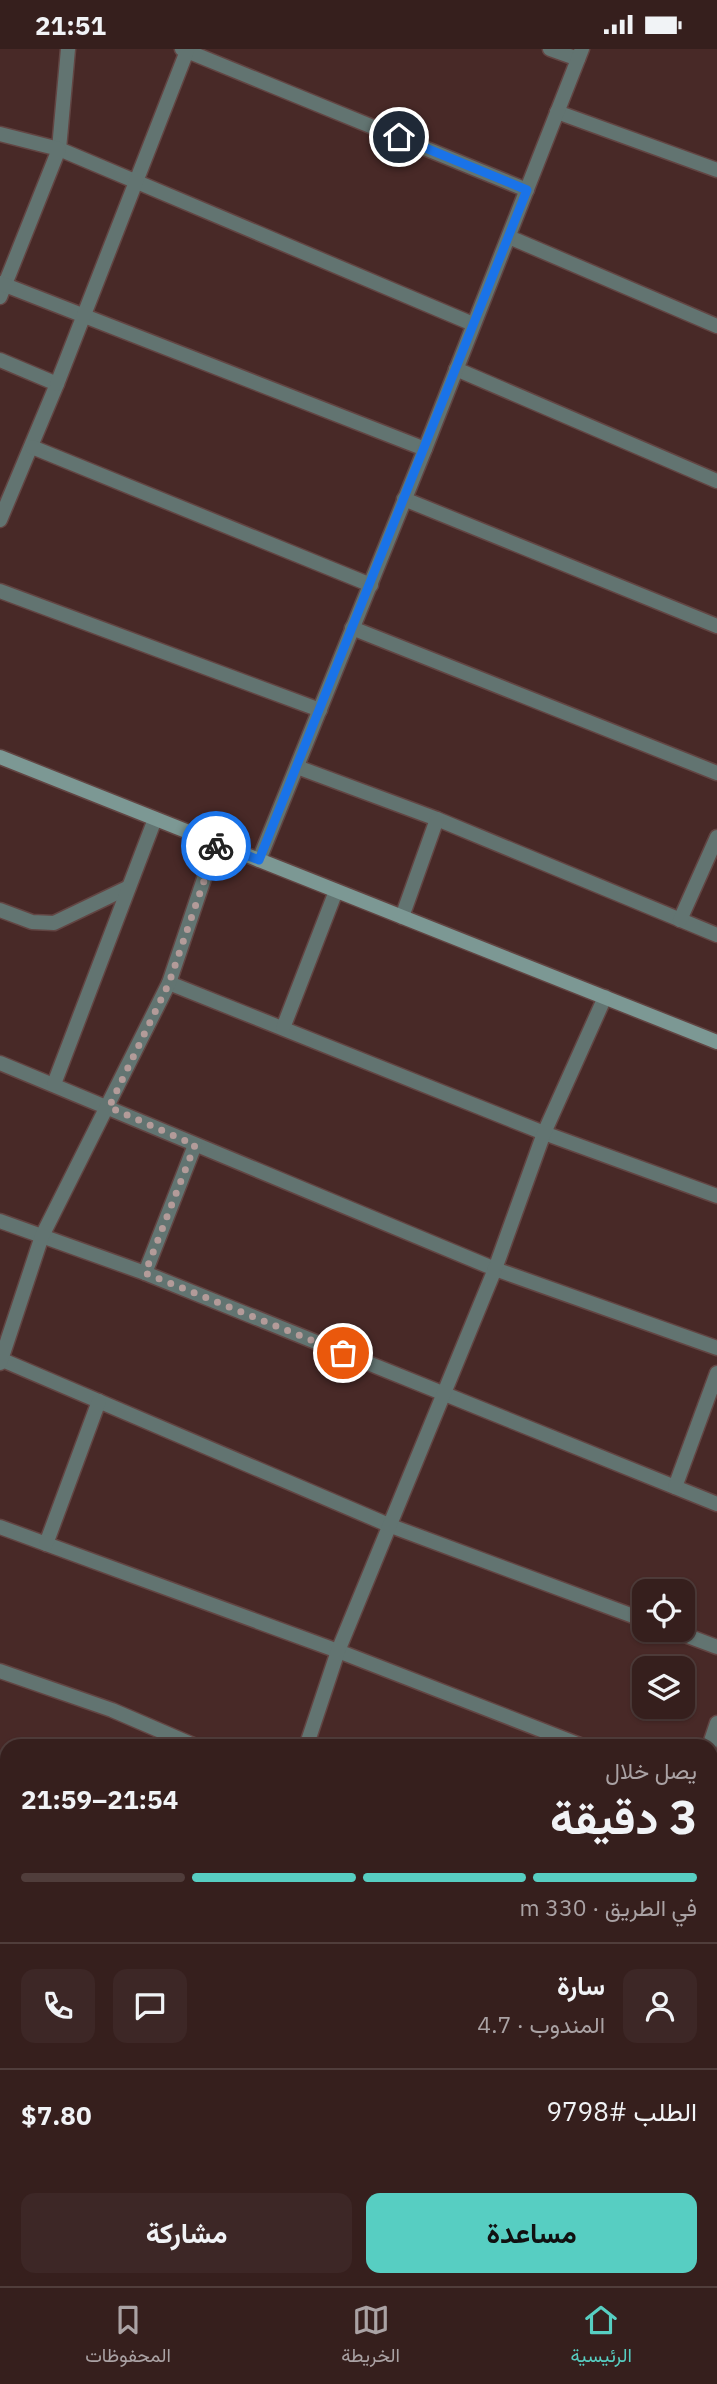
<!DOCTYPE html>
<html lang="ar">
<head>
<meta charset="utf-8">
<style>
	:root { --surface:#361f1d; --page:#3d2726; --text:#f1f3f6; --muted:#aaa2a4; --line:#503d3b; --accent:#57cec2 }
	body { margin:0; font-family:"IBM Plex Sans",Vazirmatn,sans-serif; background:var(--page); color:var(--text); direction:rtl; height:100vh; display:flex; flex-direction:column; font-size:26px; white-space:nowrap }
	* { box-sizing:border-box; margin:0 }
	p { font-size:23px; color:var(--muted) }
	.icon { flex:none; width:38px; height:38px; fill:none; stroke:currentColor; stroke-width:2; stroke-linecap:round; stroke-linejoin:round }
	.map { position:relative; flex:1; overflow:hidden; direction:ltr }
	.drawer { position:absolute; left:0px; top:1690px; width:718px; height:548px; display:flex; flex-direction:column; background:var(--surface); border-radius:21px 21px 0 0; box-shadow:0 2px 5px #0004,0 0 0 2px var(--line); direction:rtl }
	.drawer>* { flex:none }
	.tools { position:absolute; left:632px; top:1530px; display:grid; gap:14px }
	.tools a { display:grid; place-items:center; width:63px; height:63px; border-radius:14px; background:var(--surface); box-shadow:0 2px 5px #0004,0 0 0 2px var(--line); font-size:35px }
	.pin { position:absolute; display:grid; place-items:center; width:60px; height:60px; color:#fff; margin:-30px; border:4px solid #fff; border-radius:50%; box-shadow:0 2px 7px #0007 }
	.courier { position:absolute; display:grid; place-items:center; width:70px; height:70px; margin:-35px; border:5px solid #1a73e8; border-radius:50%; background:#fff; color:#222; box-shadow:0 2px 9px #0007 }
	.head em { font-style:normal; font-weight:700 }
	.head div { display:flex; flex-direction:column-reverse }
	.head { display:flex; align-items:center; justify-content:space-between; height:119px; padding:0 21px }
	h1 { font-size:46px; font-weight:700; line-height:52px }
	.bar { display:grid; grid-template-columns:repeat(4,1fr); gap:10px 7px; align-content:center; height:84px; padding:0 21px }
	.bar i { height:9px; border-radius:5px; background:var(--line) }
	.bar .current { background:var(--accent) }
	.bar p { grid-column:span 4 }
	.line { display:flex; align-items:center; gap:18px; padding:0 21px; border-top:2px solid var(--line) }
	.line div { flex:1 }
	.round { display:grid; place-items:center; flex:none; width:74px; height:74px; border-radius:14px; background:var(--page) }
	.primary-button { display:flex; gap:14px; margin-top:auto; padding:14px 21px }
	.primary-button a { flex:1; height:80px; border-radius:14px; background:var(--accent); color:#111; font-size:28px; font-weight:700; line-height:80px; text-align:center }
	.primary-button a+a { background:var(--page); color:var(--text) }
	.status { display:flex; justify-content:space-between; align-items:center; height:49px; padding:0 35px; background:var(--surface); direction:ltr }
	.status svg { height:19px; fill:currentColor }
	.menu { display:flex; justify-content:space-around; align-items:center; height:98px; border-top:2px solid var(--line); background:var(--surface); font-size:19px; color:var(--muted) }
	.menu a { display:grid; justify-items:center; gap:4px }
	.menu .current { color:var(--accent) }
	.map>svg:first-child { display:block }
	.built { fill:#552f2c }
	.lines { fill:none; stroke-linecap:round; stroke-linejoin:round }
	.street-casing { stroke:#624543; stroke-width:17 }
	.secondary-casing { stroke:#624543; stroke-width:17 }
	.street { stroke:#627471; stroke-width:14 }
	.secondary { stroke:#7c9894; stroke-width:14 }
	.done { stroke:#b39b99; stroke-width:7; stroke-dasharray:0 12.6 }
	.route { stroke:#1a73e8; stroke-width:9 }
</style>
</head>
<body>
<div class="status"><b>21:51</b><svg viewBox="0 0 49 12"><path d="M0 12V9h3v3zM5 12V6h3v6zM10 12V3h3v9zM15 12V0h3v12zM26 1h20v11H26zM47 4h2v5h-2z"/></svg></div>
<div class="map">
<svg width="717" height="2237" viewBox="0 0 717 2237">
	<rect width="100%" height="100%" fill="#482927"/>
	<polygon class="built" points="291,2231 461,2231 459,2237 289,2237"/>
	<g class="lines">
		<g class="street-casing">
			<g id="street">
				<polyline points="68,0 59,100 473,275"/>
				<polyline points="182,0 527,141"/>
				<polyline points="550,0 578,10"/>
				<polyline points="557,63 717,121"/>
				<polyline points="0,85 59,100 0,248"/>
				<polyline points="509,188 717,277"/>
				<polyline points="0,234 425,400"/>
				<polyline points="0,311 57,335 0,471"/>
				<polyline points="456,320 717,432"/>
				<polyline points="57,335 187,2"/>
				<polyline points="32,398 371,536"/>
				<polyline points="404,450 717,577"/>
				<polyline points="0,542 320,661"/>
				<polyline points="352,579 717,724"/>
				<polyline points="297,718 437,770 717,886"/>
				<polyline points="259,811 425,400 582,0"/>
				<polyline points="0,861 32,873 54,874 127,839"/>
				<polyline points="402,868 437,770"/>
				<polyline points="680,871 717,788"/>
				<polyline points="169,934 544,1084 717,1147"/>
				<polyline points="283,979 336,842"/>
				<polyline points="0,1014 495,1220 717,1299"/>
				<polyline points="54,1035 155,770"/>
				<polyline points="0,1172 145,1224 717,1455"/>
				<polyline points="145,1224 195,1096"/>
				<polyline points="0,1310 391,1477 644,1571"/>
				<polyline points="0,1314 42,1187 169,934 216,794"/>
				<polyline points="675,1438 717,1324"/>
				<polyline points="0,1478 338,1602 585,1698"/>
				<polyline points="46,1495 99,1352"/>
				<polyline points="669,1580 717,1598"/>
				<polyline points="0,1622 112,1661 198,1698"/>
				<polyline points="306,1698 338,1602 495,1220 544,1084 605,948"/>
				<polyline points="709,1698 717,1674"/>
				<polyline points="0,1765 7,1768"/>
				<polyline points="710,1902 717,1886"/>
				<polyline points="0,1981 7,1984"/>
				<polyline points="710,2039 717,2042"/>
				<polyline points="710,2071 717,2055"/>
				<polyline points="710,2201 717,2204"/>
				<polyline points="0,2221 7,2224"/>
				<polyline points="27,2231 43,2237"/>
				<polyline points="503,2231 505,2237"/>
			</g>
		</g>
		<g class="secondary-casing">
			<polyline id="secondary" points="0,708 717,993"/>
		</g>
		<use href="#street" class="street"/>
		<use href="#secondary" class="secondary"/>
	</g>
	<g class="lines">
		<polyline class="done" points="216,797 169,934 109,1058 195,1096 145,1224 343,1304"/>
		<polyline class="route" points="216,797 216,794 259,811 527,141 399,88"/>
	</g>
</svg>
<div class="tools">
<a><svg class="icon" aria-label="locate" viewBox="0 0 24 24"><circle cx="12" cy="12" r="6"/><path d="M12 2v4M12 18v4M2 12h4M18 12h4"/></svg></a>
<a><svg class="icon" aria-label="layers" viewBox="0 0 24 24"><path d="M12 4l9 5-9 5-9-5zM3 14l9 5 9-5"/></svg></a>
</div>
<div class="pin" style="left:343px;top:1304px;background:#ea580c"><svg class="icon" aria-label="bag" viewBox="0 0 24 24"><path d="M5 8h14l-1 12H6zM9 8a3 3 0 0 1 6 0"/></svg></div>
<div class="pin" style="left:399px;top:88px;background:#1f2937"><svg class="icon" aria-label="home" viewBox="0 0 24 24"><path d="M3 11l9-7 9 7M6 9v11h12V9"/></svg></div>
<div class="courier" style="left:216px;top:797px"><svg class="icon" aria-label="bike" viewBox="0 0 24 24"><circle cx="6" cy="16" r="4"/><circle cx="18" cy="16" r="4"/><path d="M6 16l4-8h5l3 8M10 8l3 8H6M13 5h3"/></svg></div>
<section class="drawer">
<div class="head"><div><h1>3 دقيقة</h1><p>يصل خلال</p></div><em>21:54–21:59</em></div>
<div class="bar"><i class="current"></i><i class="current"></i><i class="current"></i><i></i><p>في الطريق · 330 m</p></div>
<div class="line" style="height:126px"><a class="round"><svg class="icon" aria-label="person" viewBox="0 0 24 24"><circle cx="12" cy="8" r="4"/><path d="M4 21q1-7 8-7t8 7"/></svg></a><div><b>سارة</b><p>المندوب · 4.7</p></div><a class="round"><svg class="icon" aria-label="chat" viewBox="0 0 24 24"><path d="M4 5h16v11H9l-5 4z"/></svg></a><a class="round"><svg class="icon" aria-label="phone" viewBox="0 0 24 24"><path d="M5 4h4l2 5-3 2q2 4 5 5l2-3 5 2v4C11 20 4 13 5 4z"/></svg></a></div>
<div class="line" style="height:91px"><div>الطلب #9798</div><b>$7.80</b></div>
<div class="primary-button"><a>مساعدة</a><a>مشاركة</a></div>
</section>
</div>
<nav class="menu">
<a class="current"><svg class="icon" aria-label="home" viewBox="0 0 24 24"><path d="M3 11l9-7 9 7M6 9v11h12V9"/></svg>الرئيسية</a>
<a><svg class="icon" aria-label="map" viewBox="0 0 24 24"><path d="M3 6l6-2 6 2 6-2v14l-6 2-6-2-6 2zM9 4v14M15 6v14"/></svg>الخريطة</a>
<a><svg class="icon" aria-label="saved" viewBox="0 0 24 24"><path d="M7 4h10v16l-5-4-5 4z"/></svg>المحفوظات</a>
</nav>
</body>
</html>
